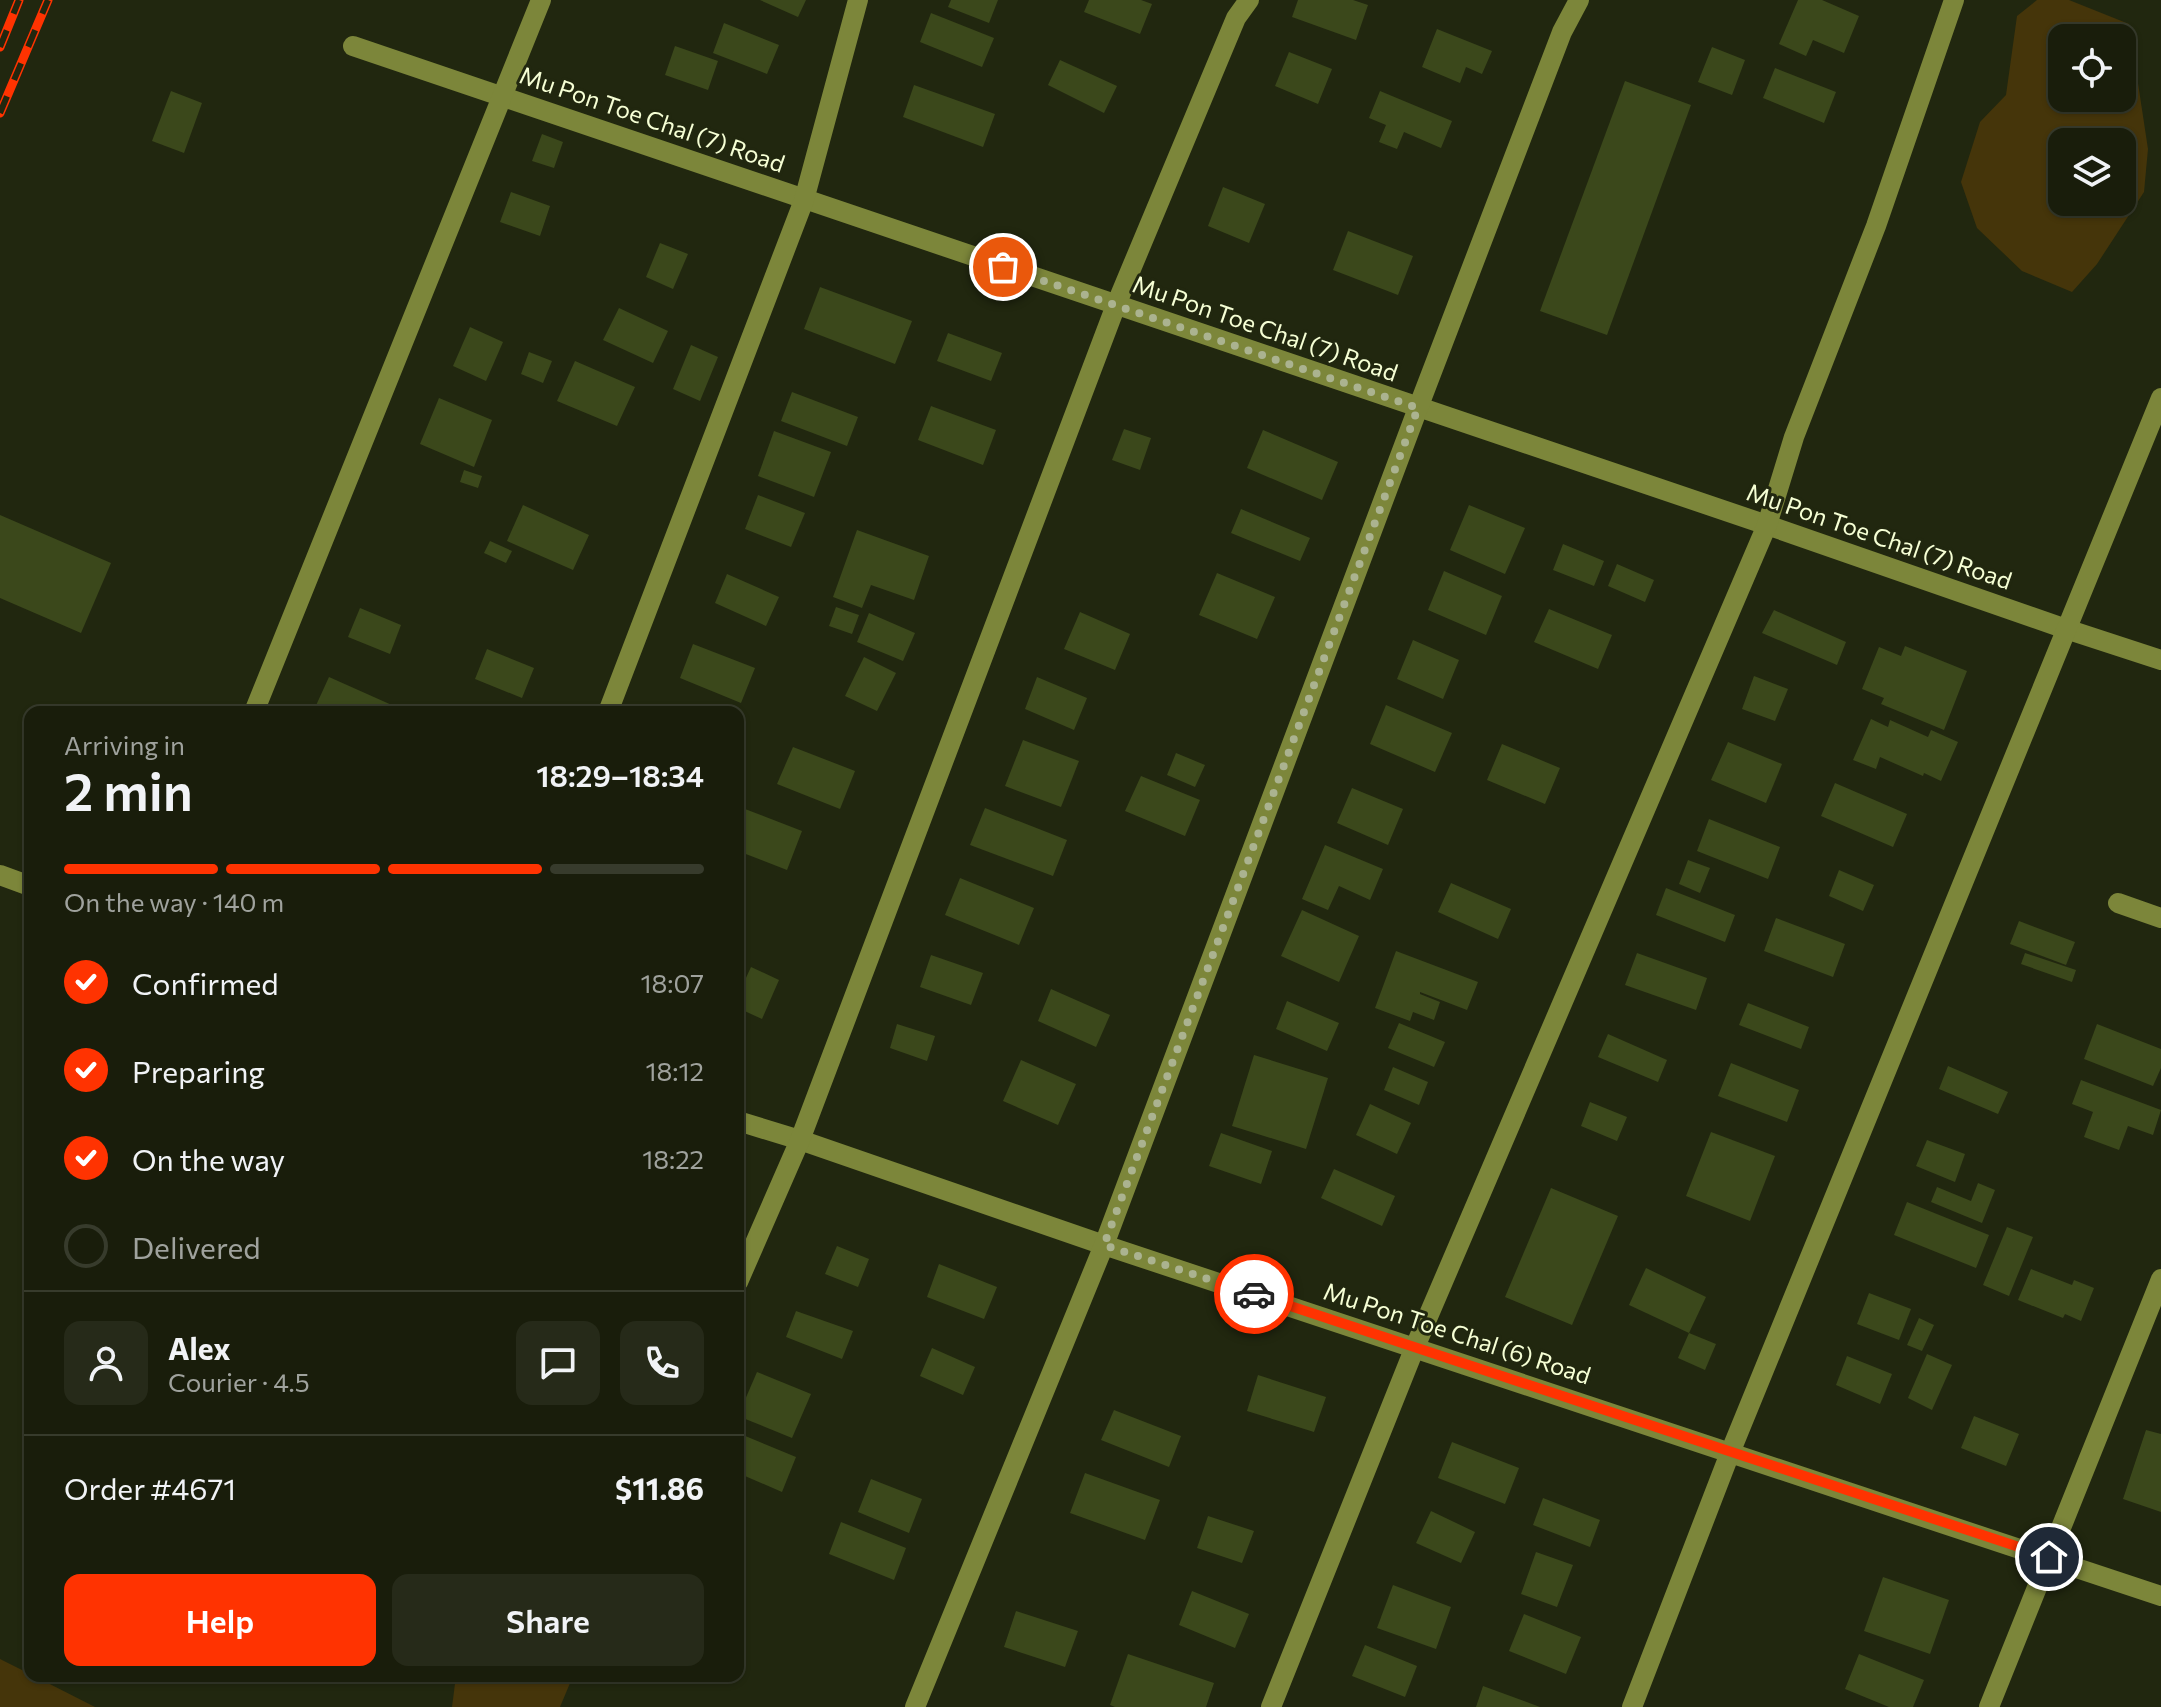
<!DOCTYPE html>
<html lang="en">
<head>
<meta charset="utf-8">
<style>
	:root { --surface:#191d0b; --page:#262a19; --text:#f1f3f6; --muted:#9fa29d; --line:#373b2c; --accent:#ff3301 }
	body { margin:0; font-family:Commissioner,sans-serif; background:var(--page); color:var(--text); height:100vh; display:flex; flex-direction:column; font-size:30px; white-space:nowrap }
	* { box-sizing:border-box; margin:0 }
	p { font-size:26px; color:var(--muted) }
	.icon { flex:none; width:44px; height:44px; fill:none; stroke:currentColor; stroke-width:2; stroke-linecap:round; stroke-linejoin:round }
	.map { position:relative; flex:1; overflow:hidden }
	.panel { position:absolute; left:24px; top:706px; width:720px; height:976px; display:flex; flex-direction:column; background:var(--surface); border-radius:16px; box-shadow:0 2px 6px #0004,0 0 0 2px var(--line) }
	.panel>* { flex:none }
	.controls { position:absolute; left:2048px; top:24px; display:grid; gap:16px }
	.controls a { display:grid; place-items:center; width:88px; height:88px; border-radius:16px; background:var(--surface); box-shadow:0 2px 6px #0004,0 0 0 2px var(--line); font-size:40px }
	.pin { position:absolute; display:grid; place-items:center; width:68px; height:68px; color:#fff; margin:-34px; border:4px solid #fff; border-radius:50%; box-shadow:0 2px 8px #0007 }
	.courier { position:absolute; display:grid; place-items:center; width:80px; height:80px; margin:-40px; border:6px solid #ff3301; border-radius:50%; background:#fff; color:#222; box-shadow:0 2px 10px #0007 }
	.headline em { font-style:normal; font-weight:600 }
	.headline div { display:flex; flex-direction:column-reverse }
	.headline { display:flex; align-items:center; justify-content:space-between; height:136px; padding:0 40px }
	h1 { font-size:52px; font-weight:600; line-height:60px }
	.bar { display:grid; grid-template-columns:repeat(4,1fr); gap:12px 8px; align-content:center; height:96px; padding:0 40px }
	.bar i { height:10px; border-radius:6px; background:var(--line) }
	.bar .selected { background:var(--accent) }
	.bar p { grid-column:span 4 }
	.line { display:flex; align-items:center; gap:20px; padding:0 40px; border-top:2px solid var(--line) }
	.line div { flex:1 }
	.round { display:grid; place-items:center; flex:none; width:84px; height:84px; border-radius:16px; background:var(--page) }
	ol { padding:0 40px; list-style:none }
	li { display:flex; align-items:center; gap:24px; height:88px }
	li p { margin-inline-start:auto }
	li .icon { padding:8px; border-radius:50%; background:var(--accent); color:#fff; stroke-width:4 }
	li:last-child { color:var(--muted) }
	li i { width:44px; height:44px; border:4px solid var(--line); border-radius:50% }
	.primary-button { display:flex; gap:16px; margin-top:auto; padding:16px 40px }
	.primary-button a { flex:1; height:92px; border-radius:16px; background:var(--accent); color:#fff; font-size:32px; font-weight:600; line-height:92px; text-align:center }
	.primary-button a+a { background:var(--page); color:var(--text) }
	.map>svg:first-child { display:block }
	.water { fill:#45350a; fill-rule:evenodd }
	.building { fill:#3b481b }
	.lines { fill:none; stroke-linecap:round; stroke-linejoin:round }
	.minor { stroke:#7c863a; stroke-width:20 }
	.rail-casing { stroke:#ff3301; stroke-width:9 }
	.rail { stroke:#21270f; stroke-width:6; stroke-dasharray:18; stroke-linecap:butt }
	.done { stroke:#abb390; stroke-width:8; stroke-dasharray:0 14.4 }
	.route { stroke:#ff3301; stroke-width:10 }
	.labels { text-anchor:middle; stroke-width:6; stroke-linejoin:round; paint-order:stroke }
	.street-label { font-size:24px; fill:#f6ffd5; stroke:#21270f }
</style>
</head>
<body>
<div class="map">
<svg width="2161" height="1707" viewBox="0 0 2161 1707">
	<rect width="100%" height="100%" fill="#21270f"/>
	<g class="water">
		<path d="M 2037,0 L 2069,0 L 2129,24 L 2148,149 L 2144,192 L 2097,264 L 2072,292 L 2022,271 L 1977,228 L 1961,182 L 1980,122 L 2006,95 L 2017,16 ZM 2062,38 L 2122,38 L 2122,98 L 2062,98 ZM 2062,142 L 2122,142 L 2122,202 L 2062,202 Z"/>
		<polygon points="0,1659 30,1674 30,1676 34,1676 95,1707 0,1707"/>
		<polygon points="456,1676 573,1676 560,1707 452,1707"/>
	</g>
	<g class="building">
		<polygon points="760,0 806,0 798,17"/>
		<polygon points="951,0 998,0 989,23 948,7"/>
		<polygon points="1089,0 1141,0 1152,4 1140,34 1084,12"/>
		<polygon points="1298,0 1353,0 1368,5 1356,40 1292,17"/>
		<polygon points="1798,0 1822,0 1859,16 1844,53 1813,40 1806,56 1779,44"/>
		<polygon points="931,13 994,38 982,67 920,42"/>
		<polygon points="724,23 779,45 767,74 713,53"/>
		<polygon points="1437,29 1492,51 1482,74 1466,67 1460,83 1422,67"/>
		<polygon points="675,46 718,61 708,90 665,75"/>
		<polygon points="1712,47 1745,60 1732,95 1698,82"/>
		<polygon points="1289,52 1332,69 1318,104 1275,86"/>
		<polygon points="1060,60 1117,86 1104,113 1048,85"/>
		<polygon points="1775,68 1836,92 1824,123 1763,98"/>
		<polygon points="1625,81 1691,105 1607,335 1540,311"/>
		<polygon points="914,85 995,114 983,147 903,117"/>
		<polygon points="171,91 202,103 184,153 152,141"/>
		<polygon points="1380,91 1452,121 1441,148 1404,132 1397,149 1379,142 1386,125 1369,118"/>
		<polygon points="542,134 563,142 554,168 532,161"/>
		<polygon points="1223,187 1265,204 1249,243 1208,226"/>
		<polygon points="511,192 550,206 540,236 500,222"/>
		<polygon points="1348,231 1413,256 1398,295 1333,270"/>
		<polygon points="660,243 688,254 673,289 646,277"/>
		<polygon points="820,287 912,321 895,364 804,329"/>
		<polygon points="619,308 668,331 653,363 603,340"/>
		<polygon points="470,327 503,342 486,381 453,366"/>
		<polygon points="948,333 1002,353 991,381 937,361"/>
		<polygon points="691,345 718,357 700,401 673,389"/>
		<polygon points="529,352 552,361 543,383 521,374"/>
		<polygon points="575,361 635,387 617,426 557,401"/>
		<polygon points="792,392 858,417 847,446 781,421"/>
		<polygon points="439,398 492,420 474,467 420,444"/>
		<polygon points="931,406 996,430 983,465 918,440"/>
		<polygon points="1124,429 1151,438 1140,470 1112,460"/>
		<polygon points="1263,430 1338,462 1322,500 1247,468"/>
		<polygon points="774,431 831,452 814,497 758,476"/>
		<polygon points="464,470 482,476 478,488 460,482"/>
		<polygon points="758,495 805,513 791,547 745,529"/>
		<polygon points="523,505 589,535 573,570 507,541"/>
		<polygon points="1469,505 1525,528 1505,574 1450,550"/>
		<polygon points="1241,509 1310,538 1300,561 1231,533"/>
		<polygon points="0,515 111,563 81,633 0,598"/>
		<polygon points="857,530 929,556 914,600 871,585 862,608 833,597"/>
		<polygon points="490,541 512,551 506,563 484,553"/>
		<polygon points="1563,544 1604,561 1594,586 1553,570"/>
		<polygon points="1617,564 1654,580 1645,602 1608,586"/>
		<polygon points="1444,571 1502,596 1486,635 1428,610"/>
		<polygon points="1217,573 1275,597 1257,639 1199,615"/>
		<polygon points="727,574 779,597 766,626 715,603"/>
		<polygon points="836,607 859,615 852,634 829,626"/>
		<polygon points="360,608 401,625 390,654 348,637"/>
		<polygon points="1549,609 1612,635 1598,669 1534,642"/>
		<polygon points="1774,610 1846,642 1837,665 1762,633"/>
		<polygon points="1080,612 1130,634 1115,670 1064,649"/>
		<polygon points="869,613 915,633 903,661 857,642"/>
		<polygon points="1413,640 1459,660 1443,699 1397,679"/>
		<polygon points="693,644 755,668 741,703 680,678"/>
		<polygon points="1905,646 1967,671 1944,730 1881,704 1884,698 1862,689 1879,647 1901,656"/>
		<polygon points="487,649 534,668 522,698 475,679"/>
		<polygon points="864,657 896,673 877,711 845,696"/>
		<polygon points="1754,676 1788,689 1775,721 1742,709"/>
		<polygon points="329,677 394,706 391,712 313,712"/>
		<polygon points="1037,677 1087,698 1074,730 1025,709"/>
		<polygon points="1386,705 1452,733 1435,772 1370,744"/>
		<polygon points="1871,719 1888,727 1890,720 1928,737 1931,730 1958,742 1941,781 1924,773 1923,776 1880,757 1876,769 1853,760"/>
		<polygon points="1023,740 1079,761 1061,807 1005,786"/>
		<polygon points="1728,742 1782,764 1766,803 1711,780"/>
		<polygon points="1502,744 1560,768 1545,804 1487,780"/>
		<polygon points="793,747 855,771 840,809 777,784"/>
		<polygon points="1176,753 1205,765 1195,787 1167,775"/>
		<polygon points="1141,776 1200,800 1185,836 1125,811"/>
		<polygon points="1835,783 1907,814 1893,847 1821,816"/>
		<polygon points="1352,788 1403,809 1388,845 1337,823"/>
		<polygon points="985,808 1067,840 1053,876 970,845"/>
		<polygon points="745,809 802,831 787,870 738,851 738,827"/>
		<polygon points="1709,819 1780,847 1768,879 1697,851"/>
		<polygon points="1325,845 1383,869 1370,900 1339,886 1328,910 1302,899"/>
		<polygon points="1688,860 1710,868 1700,893 1679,884"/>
		<polygon points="1839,870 1874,885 1863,911 1829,896"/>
		<polygon points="960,878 1034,908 1019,945 945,915"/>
		<polygon points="1451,883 1511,909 1498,939 1438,912"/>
		<polygon points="1666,888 1735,915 1725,942 1656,915"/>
		<polygon points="1302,910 1359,936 1339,982 1281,956"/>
		<polygon points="1776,918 1845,944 1833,977 1764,951"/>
		<polygon points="2019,921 2075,942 2066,965 2010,944"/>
		<polygon points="1396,951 1478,982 1467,1010 1420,992 1420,994 1440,1002 1434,1020 1413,1012 1410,1021 1375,1008"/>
		<polygon points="1637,953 1707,978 1696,1010 1625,985"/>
		<polygon points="2025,953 2076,970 2072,982 2021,964"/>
		<polygon points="931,955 983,973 971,1005 920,987"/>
		<polygon points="751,967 779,980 762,1019 738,1008 738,995"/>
		<polygon points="1051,989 1110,1015 1096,1047 1038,1021"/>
		<polygon points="1287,1001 1339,1023 1327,1051 1276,1029"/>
		<polygon points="1748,1003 1809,1027 1801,1049 1739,1025"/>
		<polygon points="1399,1023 1445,1042 1434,1067 1388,1048"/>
		<polygon points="897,1024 935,1036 927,1061 890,1048"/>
		<polygon points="2097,1024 2161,1049 2161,1068 2153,1086 2084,1059"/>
		<polygon points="1608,1034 1667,1060 1658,1082 1598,1057"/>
		<polygon points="1254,1055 1328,1078 1306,1149 1232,1126"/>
		<polygon points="1021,1060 1076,1084 1058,1125 1003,1101"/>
		<polygon points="1731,1063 1799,1090 1787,1122 1718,1096"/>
		<polygon points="1948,1066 2008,1092 1998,1114 1939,1089"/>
		<polygon points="1393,1067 1428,1082 1419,1105 1384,1090"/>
		<polygon points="2081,1080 2161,1110 2153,1135 2128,1126 2119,1150 2084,1137 2093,1112 2072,1104"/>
		<polygon points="1590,1102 1627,1117 1617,1141 1581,1126"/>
		<polygon points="1370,1104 1411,1123 1397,1154 1356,1135"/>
		<polygon points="1711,1132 1775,1156 1750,1221 1686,1196"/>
		<polygon points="1221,1133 1272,1151 1261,1184 1209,1166"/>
		<polygon points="1927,1140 1965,1154 1955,1182 1916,1166"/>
		<polygon points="1334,1169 1395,1196 1382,1226 1321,1198"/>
		<polygon points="1978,1183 1995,1190 1982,1223 1931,1202 1937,1187 1971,1201"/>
		<polygon points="1551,1188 1618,1216 1572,1325 1505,1297"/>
		<polygon points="1907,1202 1989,1235 1976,1268 1894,1235"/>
		<polygon points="2007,1227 2033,1237 2009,1296 1983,1285"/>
		<polygon points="837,1246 869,1259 858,1287 825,1274"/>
		<polygon points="939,1264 997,1287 984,1319 927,1297"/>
		<polygon points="1646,1268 1706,1297 1689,1333 1629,1305"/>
		<polygon points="2031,1269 2072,1285 2074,1280 2094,1288 2081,1321 2065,1314 2063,1318 2018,1300"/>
		<polygon points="1869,1293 1911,1309 1899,1340 1857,1324"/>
		<polygon points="796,1311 853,1331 842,1359 786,1337"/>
		<polygon points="1919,1318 1934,1325 1922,1351 1907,1345"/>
		<polygon points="1689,1333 1716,1344 1705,1370 1678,1358"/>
		<polygon points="932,1348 975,1367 963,1395 920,1376"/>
		<polygon points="1927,1354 1952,1365 1932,1410 1908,1398"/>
		<polygon points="1847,1356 1892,1374 1880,1404 1836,1385"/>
		<polygon points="757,1372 811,1394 792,1438 738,1416"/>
		<polygon points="1258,1375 1326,1397 1314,1432 1247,1411"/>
		<polygon points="1114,1410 1181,1436 1169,1467 1101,1440"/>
		<polygon points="1974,1416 2019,1434 2006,1466 1961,1448"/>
		<polygon points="2146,1430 2161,1434 2161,1512 2123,1499"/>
		<polygon points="738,1433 796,1457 782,1492 738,1473"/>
		<polygon points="1452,1442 1519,1468 1505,1504 1438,1478"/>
		<polygon points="1085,1473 1160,1500 1145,1540 1070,1513"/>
		<polygon points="871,1479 922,1499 909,1533 858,1512"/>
		<polygon points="1543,1498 1600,1520 1590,1547 1533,1525"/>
		<polygon points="1431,1511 1475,1532 1461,1563 1416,1543"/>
		<polygon points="1208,1516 1254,1531 1242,1563 1197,1548"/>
		<polygon points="841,1522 906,1548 894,1580 829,1554"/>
		<polygon points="1536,1552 1573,1565 1557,1607 1521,1594"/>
		<polygon points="1883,1577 1949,1600 1930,1654 1864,1631"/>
		<polygon points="1393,1585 1451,1607 1436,1649 1377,1628"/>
		<polygon points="1192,1591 1249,1614 1235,1648 1179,1625"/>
		<polygon points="1016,1611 1078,1631 1065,1667 1004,1647"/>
		<polygon points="1524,1614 1581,1637 1566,1674 1509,1651"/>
		<polygon points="1365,1645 1417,1666 1405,1697 1352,1676"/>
		<polygon points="1128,1654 1214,1683 1206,1707 1115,1707 1110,1705"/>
		<polygon points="1859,1654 1924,1680 1913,1707 1889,1707 1845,1689"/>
		<polygon points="1483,1686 1540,1707 1476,1707"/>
	</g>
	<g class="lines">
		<g class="minor">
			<polyline points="353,46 1767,525 2066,629 2161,660"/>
			<polyline points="254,712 541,0"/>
			<polyline points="608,712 804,200 858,0"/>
			<polyline points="0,875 30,886"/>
			<polyline points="2118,903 2161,918"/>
			<polyline points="738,1121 800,1140 1104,1245 2161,1596"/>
			<polyline points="738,1282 800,1140 1116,305 1236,18 1249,0"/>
			<polyline points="915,1707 1104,1245 1418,408 1562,32 1579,0"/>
			<polyline points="1271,1707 1415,1347 1767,525 1794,437 1876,226 1954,0"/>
			<polyline points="1632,1707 1730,1453 2161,398"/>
			<polyline points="1989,1707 2161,1279"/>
		</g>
		<g class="rail-casing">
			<g id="rail">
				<polyline points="0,47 19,0"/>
				<polyline points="0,113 48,0"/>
			</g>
		</g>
		<use href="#rail" class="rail"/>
	</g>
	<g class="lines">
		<polyline class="done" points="1003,267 1418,408 1104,1245 1254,1294"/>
		<polyline class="route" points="1254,1294 2049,1557"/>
	</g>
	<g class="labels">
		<g class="street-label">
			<text transform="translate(652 120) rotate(19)" y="8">Mu Pon Toe Chal (7) Road</text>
			<text transform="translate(1265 329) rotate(19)" y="8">Mu Pon Toe Chal (7) Road</text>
			<text transform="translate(1879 537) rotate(19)" y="8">Mu Pon Toe Chal (7) Road</text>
			<text transform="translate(1457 1334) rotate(18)" y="8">Mu Pon Toe Chal (6) Road</text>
		</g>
	</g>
</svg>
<div class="controls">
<a><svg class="icon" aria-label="locate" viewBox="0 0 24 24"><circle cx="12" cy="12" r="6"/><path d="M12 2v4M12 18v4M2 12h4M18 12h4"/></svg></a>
<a><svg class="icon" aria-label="layers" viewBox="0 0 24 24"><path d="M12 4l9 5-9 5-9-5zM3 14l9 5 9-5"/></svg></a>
</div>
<div class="pin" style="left:1003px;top:267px;background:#ea580c"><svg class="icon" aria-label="bag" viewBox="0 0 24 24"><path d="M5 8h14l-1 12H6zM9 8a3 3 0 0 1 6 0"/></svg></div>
<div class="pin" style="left:2049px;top:1557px;background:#1f2937"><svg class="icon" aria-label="home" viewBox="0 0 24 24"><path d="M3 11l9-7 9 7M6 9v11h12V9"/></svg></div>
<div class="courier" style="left:1254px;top:1294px"><svg class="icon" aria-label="car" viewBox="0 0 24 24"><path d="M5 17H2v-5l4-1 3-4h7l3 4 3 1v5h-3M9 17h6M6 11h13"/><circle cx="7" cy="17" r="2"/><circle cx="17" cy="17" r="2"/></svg></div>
<section class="panel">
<div class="headline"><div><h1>2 min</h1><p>Arriving in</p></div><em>18:29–18:34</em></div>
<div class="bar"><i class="selected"></i><i class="selected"></i><i class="selected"></i><i></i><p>On the way · 140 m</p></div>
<ol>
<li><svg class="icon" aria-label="check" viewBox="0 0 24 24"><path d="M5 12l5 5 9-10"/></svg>Confirmed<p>18:07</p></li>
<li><svg class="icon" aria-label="check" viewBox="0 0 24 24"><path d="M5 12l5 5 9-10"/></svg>Preparing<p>18:12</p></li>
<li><svg class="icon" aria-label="check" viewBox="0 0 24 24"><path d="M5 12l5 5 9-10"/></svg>On the way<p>18:22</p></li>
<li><i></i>Delivered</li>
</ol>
<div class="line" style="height:144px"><a class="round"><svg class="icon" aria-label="person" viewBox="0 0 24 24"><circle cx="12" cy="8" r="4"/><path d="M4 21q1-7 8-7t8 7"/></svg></a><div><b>Alex</b><p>Courier · 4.5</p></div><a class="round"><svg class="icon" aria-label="chat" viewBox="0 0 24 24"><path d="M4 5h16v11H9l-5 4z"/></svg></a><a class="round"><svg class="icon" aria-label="phone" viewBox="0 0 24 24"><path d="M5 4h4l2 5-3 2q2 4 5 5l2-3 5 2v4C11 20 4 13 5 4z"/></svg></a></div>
<div class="line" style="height:104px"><div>Order #4671</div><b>$11.86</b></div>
<div class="primary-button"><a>Help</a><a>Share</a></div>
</section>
</div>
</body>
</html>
